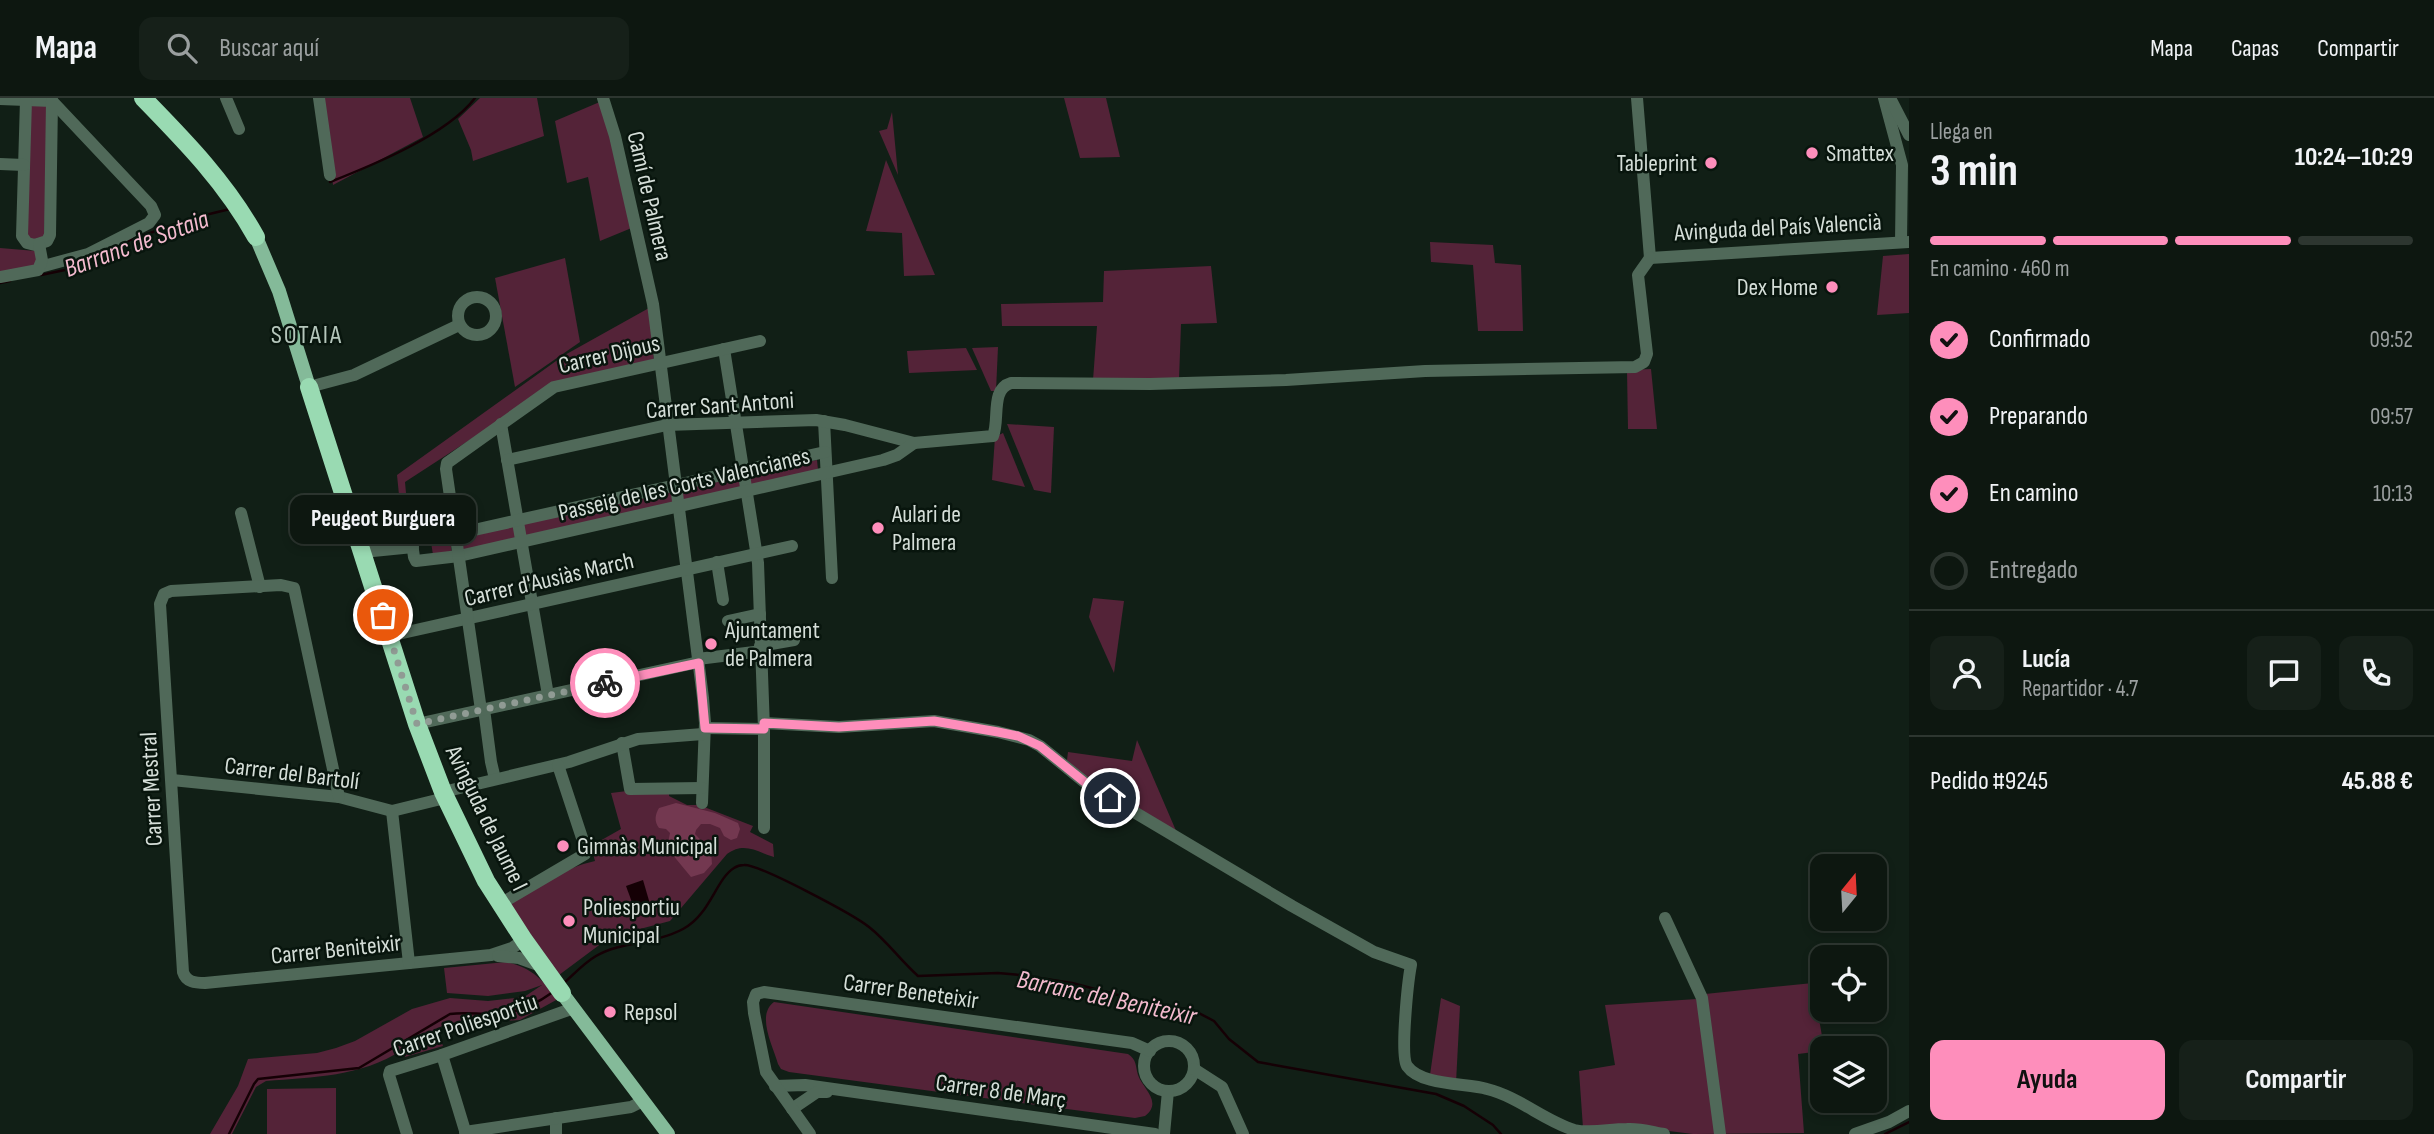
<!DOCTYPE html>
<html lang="es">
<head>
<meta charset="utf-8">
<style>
	:root { --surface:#0d1710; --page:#162019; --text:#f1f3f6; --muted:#9a9f9f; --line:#2d3630; --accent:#fe8ebb }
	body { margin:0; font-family:"Sofia Sans Condensed",sans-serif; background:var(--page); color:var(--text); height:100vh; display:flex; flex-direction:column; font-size:26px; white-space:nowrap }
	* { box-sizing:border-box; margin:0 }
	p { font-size:23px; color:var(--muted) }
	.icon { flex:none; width:38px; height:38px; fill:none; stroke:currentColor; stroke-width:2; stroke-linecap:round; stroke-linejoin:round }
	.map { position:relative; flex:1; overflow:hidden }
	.panel { display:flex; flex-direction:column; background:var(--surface); width:525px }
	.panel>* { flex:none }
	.needle { width:46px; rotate:18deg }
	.tools { position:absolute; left:1810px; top:756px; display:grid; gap:14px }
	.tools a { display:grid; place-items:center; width:77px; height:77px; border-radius:14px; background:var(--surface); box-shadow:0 4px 10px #0003,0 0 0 2px var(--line); font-size:35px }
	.pin { position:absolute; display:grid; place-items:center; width:60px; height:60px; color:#fff; margin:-30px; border:4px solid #fff; border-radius:50%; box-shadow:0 2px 7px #0007 }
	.courier { position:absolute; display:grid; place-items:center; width:70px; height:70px; margin:-35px; border:5px solid #fe8ebb; border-radius:50%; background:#fff; color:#222; box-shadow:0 2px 9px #0007 }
	.bubble { position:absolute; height:49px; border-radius:14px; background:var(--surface); box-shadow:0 4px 10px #0003,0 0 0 2px var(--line); font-size:23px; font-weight:700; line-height:49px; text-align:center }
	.summary em { font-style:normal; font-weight:700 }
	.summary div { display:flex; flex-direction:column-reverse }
	.summary { display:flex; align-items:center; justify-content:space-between; height:119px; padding:0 21px }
	h1 { font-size:46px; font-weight:700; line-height:52px }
	.bar { display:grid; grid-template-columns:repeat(4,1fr); gap:10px 7px; align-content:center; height:84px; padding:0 21px }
	.bar i { height:9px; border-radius:5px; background:var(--line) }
	.bar .on { background:var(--accent) }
	.bar p { grid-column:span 4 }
	.line { display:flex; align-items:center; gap:18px; padding:0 21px; border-top:2px solid var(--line) }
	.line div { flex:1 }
	.round { display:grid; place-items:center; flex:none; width:74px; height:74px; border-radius:14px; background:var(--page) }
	ol { padding:0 21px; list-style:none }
	li { display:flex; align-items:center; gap:21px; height:77px }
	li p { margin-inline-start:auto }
	li .icon { padding:7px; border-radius:50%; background:var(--accent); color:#111; stroke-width:4 }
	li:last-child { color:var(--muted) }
	li i { width:38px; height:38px; border:4px solid var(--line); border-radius:50% }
	.primary-button { display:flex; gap:14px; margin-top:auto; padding:14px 21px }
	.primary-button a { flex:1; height:80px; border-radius:14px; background:var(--accent); color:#111; font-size:28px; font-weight:700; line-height:80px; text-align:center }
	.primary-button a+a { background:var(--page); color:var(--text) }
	header { display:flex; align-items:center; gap:42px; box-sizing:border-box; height:98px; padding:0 35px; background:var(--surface); border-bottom:2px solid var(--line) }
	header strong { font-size:33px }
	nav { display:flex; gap:38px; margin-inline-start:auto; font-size:24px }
	.search { width:490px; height:63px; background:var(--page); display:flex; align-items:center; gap:18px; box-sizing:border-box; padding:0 24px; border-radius:14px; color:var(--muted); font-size:26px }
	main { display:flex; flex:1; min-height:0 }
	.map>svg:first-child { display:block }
	.green { fill:#542338 }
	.forest { fill:#733850 }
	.water { fill:#150005 }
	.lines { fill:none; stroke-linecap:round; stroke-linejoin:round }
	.stream { stroke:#150005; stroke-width:2.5 }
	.minor { stroke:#506959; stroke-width:12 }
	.major { stroke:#84ba99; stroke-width:14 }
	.highway { stroke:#99dab2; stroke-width:18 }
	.done { stroke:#909b94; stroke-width:7; stroke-dasharray:0 12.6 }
	.route { stroke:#fe8ebb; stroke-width:9 }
	.poi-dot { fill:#fe8ebb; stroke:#08150d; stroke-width:2.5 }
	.labels { text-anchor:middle; stroke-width:5; stroke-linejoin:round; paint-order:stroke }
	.poi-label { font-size:24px; fill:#d5ded8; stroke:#08150d; text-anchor:start }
	.street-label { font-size:24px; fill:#d5ded8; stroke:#08150d }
	.water-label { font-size:26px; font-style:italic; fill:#f4bbcf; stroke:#08150d }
	.neighbourhood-label { font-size:26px; letter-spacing:2px; fill:#b5c6bb; stroke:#08150d }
</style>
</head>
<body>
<header>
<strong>Mapa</strong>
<div class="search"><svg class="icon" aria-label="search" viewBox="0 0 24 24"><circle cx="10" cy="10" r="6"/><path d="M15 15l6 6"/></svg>Buscar aquí</div>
<nav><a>Mapa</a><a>Capas</a><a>Compartir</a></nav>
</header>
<main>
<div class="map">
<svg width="1909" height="1036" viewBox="0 0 1909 1036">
	<rect width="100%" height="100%" fill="#111f16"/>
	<g class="green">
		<polygon points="323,0 410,0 423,39 333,87"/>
		<polygon points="480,0 537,0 544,38 473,63 471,52 458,21"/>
		<polygon points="1064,0 1106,0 1120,59 1080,60"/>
		<polygon points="602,3 634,129 600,143 588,79 567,85 555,23"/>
		<polygon points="33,7 45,7 50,10 44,142 27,141 31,9"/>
		<polygon points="892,14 898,77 879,33 887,31"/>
		<polygon points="886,62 935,177 904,178 902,135 866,133"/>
		<polygon points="1430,144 1493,147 1495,165 1521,167 1523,233 1478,233 1473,167 1431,164"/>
		<polygon points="0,150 36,153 38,162 33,169 0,175"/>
		<polygon points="1909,156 1909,215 1877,217 1883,158"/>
		<polygon points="565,160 580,244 515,289 495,180"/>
		<polygon points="1211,168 1217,225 1181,226 1179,282 1093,282 1097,228 1002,228 1001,206 1103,204 1104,173"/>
		<polygon points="649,210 654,262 562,282 405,384 407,406 400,407 397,377 563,258"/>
		<polygon points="998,249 996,293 991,293 972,250"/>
		<polygon points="966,250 977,272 909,275 907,253"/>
		<polygon points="1651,271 1657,331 1628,331 1627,272"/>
		<polygon points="1007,326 1054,329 1051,395 1034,392"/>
		<polygon points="1003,335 1025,389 992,382 995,339"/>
		<polygon points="817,362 818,372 751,388 749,375"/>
		<polygon points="739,377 742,392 683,405 680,390"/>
		<polygon points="671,392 673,407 526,439 523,424"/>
		<polygon points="514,427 516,441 461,453 459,438"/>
		<polygon points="448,429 452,455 433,457 431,444 436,443 435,431"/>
		<polygon points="1093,500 1124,503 1114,575 1089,519"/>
		<polygon points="1137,642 1177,735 1089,683 1067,662 1068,654 1132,663"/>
		<path d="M 627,693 L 669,693 L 669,698 L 687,707 L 699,707 L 753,728 L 750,734 L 773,746 L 774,759 C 755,753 744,744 727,756 L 670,823 L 610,839 L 559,877 L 510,807 C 534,788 564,770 595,763 L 591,748 L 621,731 L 611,695 Z"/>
		<path d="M 506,864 C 531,869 543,882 558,901 L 520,922 L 445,926 L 437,931 L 443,948 L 405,959 L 402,952 C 361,979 313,979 266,983 L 256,989 L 232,1036 L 210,1036 L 238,988 L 248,961 L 317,955 L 336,950 L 355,943 L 412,911 L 450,900 L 488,903 L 524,899 L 542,887 L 525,893 L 488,898 L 447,895 L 444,870 Z"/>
		<polygon points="1813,885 1824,950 1822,953 1798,956 1804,1035 1693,1036 1620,1027 1583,1030 1579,973 1615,967 1605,907 1697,901 1705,896"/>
		<polygon points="1441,900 1460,908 1456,985 1430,977"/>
		<path d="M 774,904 L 1128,956 C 1137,962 1135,967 1138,977 C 1143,991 1163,1004 1145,1018 L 1135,1020 L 789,974 L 781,971 L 778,966 C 773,948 756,917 774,904 Z"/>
		<polygon points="336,990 336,1036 267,1036 267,991"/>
	</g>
	<path class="forest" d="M 676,705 L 715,715 L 738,725 L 740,731 L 737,740 L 731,742 L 724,738 L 720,730 L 710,726 L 701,726 L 696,732 L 695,736 L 711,753 L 712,766 L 704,775 L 691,779 L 672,756 L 668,745 L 670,735 L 666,731 L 659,730 C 654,723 655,717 659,710 Z"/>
	<polygon class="water" points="643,782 652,813 637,818 626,788"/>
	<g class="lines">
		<g class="stream">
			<path d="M 330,84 C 373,67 447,37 475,0"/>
			<polyline points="41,177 84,168 130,142 193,120 230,111"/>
			<polyline points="0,185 10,183"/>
			<path d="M 564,885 C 574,876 584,865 596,858 C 622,843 655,846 683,831 C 710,817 716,781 734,770 C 737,768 740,767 744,767 C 759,766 854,817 869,829 C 887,843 900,862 918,878 L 998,875 L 1020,877 L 1072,885 L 1160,908 L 1193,912 L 1214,923 L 1229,941 L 1258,964 L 1436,996 L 1464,1008 L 1493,1027 L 1501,1036"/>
			<path d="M 229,1036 L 254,986 L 258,981 L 359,970 L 450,916 C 464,914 476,916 490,916 C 512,917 535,907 553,894"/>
			<polyline points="1885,1036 1909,1024"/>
		</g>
		<g class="minor">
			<polyline points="226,0 239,31"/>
			<polyline points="319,0 330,77"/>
			<polyline points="603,0 615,38 653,206 703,600 705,625 702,705"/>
			<polyline points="1637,0 1650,160"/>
			<polyline points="1884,0 1902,67 1901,144"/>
			<polyline points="1890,0 1909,37"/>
			<polyline points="0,1 52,3"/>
			<polyline points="26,2 22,138 27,145 35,147 47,143 50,137 52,3"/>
			<polyline points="0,66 24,67"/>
			<polyline points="1650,160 1909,144"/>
			<polyline points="40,169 88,156 149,125 155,117 151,108 52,3"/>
			<polyline points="0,179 38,172 42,162 39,146"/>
			<circle cx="477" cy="218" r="19"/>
			<polyline points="724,251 758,465 764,631 764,730"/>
			<polyline points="309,289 354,277 459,227"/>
			<polyline points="824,323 832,480"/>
			<polyline points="501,326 548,597"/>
			<path d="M 507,362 L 667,327 L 816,322 L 845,327 L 914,345 L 993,338 C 1000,322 990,291 1011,285 L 1150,286 L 1286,282 L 1425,273 L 1635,269 L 1644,264 L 1647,256 L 1638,177 L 1650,160"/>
			<polyline points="241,415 260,489"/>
			<polyline points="410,431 414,459 416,463 459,458 883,362 897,357 914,345"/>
			<polyline points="456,436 825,354"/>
			<polyline points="363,454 413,449"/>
			<polyline points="717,464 723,502"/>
			<polyline points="728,523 760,516"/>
			<polyline points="389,538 792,448"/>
			<polyline points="760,548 794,542"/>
			<polyline points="698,561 762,553"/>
			<polyline points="599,586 603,609"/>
			<polyline points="484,611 491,664 495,681"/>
			<polyline points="481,612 446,371 447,365 554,289 760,243"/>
			<path d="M 764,625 L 839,629 L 934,623 L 998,634 L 1029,642 L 1040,648 L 1087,686 L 1292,808 L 1374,854 L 1411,867 C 1408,883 1400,957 1407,968 C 1421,988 1467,985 1487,991 C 1519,999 1543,1022 1574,1032 C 1592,1036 1608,1031 1627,1031 C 1639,1030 1652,1034 1664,1036"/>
			<polyline points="417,626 699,564"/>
			<polyline points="705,630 764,631"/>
			<polyline points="622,645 630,691 702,690"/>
			<polyline points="172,682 339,699 392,713 445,700"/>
			<polyline points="443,694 569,664 638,641 703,636"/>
			<path d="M 339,699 L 294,490 L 281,487 L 171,493 L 164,496 L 160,506 L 183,874 C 186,884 195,885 205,885 L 491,857 L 512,850 L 524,842"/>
			<polyline points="392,713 409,865"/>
			<polyline points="500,806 585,756 585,749 558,667"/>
			<polyline points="1665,820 1702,900 1720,1036"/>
			<polyline points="498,858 519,860 541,868"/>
			<circle cx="1169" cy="968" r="25"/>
			<polyline points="442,957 466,1036"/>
			<polyline points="1194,971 1222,989 1243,1036"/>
			<polyline points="775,988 805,987 1155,1036"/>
			<polyline points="792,1011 817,994 827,994"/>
			<polyline points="556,1020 556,1036"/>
			<polyline points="465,1034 631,1009 643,1003"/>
			<polyline points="407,1036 389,977 390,973 442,957 574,910"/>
			<polyline points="810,1036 766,974 754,915 753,904 756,896 764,894 1132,945 1150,953"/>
			<polyline points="1164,1036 1168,993"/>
			<polyline points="1855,1036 1889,1024 1909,1013"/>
		</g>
		<g class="major">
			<polyline points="256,139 279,193 309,289"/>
			<polyline points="562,895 668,1036"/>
		</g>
		<g class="highway">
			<path d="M 143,0 C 186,44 226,85 256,139"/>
			<polyline points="309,289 417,626 443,694 486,783 524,842 562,895"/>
		</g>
	</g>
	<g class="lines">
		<polyline class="done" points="383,517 417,626 605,585"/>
		<polyline class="route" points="605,585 699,565 705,630 764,631 764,625 839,629 934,623 998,634 1018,638 1040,648 1087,686 1110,700"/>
	</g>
	<g class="poi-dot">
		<circle cx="1812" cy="55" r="7"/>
		<circle cx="1711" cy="65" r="7"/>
		<circle cx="1832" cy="189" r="7"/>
		<circle cx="878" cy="430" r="7"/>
		<circle cx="711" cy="546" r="7"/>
		<circle cx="563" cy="748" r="7"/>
		<circle cx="569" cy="823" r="7"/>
		<circle cx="610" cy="914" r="7"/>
	</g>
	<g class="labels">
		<g class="poi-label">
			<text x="1826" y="63">Smattex</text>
			<text x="1697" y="73" text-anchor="end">Tableprint</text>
			<text x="1818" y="197" text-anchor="end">Dex Home</text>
			<text x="892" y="424">Aulari de<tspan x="892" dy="28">Palmera</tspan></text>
			<text x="725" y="540">Ajuntament<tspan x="725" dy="28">de Palmera</tspan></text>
			<text x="577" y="756">Gimnàs Municipal</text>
			<text x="583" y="817">Poliesportiu<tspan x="583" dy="28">Municipal</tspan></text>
			<text x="624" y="922">Repsol</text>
		</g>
		<g class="street-label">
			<text transform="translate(650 98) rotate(77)" y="8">Camí de Palmera</text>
			<text transform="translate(1778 129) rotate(-3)" y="8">Avinguda del País Valencià</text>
			<text transform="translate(609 256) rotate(-13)" y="8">Carrer Dijous</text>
			<text transform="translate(720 307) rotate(-4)" y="8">Carrer Sant Antoni</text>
			<text transform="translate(684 386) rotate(-13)" y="8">Passeig de les Corts Valencianes</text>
			<text transform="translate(549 481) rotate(-13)" y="8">Carrer d'Ausiàs March</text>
			<text transform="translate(292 675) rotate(7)" y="8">Carrer del Bartolí</text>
			<text transform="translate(151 691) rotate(-93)" y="8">Carrer Mestral</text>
			<text transform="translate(487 720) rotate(64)" y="8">Avinguda de Jaume I</text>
			<text transform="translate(336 851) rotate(-6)" y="8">Carrer Beniteixir</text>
			<text transform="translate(911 893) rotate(8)" y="8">Carrer Beneteixir</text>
			<text transform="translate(465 927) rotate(-19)" y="8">Carrer Poliesportiu</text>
			<text transform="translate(1001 993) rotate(8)" y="8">Carrer 8 de Març</text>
		</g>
		<g class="water-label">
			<text transform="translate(136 145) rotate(-20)" y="9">Barranc de Sotaia</text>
			<text transform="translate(1107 899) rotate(12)" y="9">Barranc del Beniteixir</text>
		</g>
		<g class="neighbourhood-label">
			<text x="307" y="245">SOTAIA</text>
		</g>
	</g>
</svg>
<div class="tools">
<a><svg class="needle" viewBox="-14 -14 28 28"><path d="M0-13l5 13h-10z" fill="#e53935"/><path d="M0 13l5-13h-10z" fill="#9a9f9f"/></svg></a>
<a><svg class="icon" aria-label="locate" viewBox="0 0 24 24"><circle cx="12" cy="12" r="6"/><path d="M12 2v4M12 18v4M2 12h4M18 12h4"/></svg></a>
<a><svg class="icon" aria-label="layers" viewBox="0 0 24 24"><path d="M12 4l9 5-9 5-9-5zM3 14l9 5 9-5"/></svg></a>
</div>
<div class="pin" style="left:383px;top:517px;background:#ea580c"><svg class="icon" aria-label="bag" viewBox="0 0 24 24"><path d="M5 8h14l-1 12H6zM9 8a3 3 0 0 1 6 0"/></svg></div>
<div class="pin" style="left:1110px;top:700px;background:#1f2937"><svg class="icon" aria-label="home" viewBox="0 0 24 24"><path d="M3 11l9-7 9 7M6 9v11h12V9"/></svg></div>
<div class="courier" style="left:605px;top:585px"><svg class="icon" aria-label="bike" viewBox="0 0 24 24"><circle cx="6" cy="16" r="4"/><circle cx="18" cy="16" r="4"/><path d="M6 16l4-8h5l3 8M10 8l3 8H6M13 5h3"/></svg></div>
<div class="bubble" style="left:290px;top:397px;width:186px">Peugeot Burguera</div>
</div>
<section class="panel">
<div class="summary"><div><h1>3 min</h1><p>Llega en</p></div><em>10:24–10:29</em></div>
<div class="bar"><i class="on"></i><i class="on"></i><i class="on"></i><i></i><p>En camino · 460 m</p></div>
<ol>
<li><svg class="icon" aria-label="check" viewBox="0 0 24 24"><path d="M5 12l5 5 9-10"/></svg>Confirmado<p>09:52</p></li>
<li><svg class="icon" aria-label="check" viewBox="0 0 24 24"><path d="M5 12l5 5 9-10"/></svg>Preparando<p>09:57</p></li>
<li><svg class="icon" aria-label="check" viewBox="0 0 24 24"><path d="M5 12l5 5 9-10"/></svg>En camino<p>10:13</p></li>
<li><i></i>Entregado</li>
</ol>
<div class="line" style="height:126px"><a class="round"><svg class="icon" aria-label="person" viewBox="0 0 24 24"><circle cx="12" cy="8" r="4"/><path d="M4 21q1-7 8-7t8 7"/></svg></a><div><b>Lucía</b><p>Repartidor · 4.7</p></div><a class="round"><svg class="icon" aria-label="chat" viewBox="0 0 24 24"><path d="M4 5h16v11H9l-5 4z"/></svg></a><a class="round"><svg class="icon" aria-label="phone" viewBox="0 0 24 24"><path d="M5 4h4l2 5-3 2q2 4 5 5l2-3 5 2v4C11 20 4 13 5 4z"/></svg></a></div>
<div class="line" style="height:91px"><div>Pedido #9245</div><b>45.88 €</b></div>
<div class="primary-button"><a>Ayuda</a><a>Compartir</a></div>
</section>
</main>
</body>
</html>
